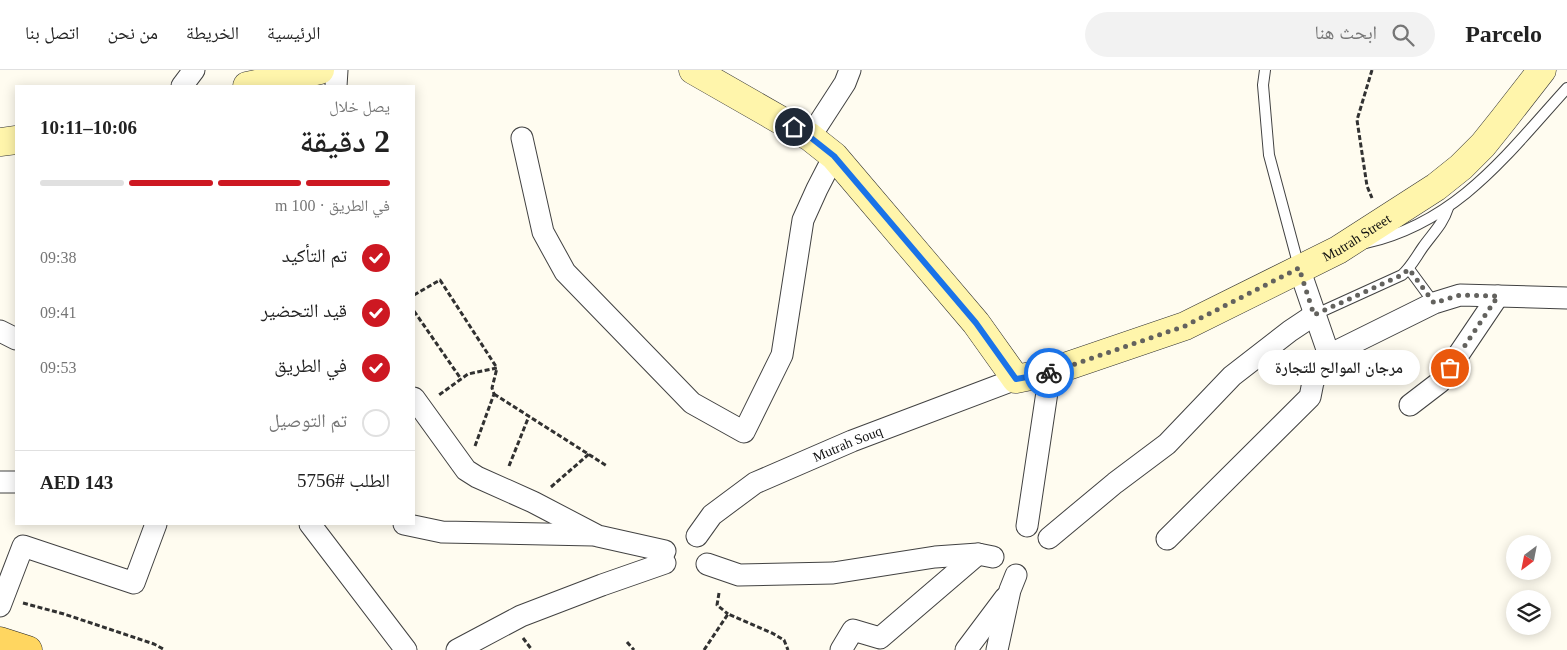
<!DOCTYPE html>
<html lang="ar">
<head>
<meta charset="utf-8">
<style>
	:root { --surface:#fff; --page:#f2f2f2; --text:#222; --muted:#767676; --line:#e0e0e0; --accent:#cd1822 }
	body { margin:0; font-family:"Times New Roman","Noto Naskh Arabic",serif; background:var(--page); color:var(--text); direction:rtl; height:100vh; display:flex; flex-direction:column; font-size:19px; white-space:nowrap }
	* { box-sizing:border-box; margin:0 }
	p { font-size:16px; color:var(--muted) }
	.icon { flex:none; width:28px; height:28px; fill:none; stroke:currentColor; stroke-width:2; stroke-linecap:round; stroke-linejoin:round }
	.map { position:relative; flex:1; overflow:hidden; direction:ltr }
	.sheet { position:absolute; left:15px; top:15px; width:400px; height:440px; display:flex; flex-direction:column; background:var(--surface); border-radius:0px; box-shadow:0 2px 12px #0003; direction:rtl }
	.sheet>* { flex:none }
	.needle { width:32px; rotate:212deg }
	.controls { position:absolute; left:1506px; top:465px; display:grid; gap:10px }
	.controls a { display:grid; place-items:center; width:45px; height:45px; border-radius:50%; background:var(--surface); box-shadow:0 2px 12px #0003; font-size:25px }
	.pin { position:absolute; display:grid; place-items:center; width:42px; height:42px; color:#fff; margin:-21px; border:2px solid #fff; border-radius:50%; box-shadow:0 1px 5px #0007 }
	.courier { position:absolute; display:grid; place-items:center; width:50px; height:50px; margin:-25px; border:4px solid #1a73e8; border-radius:50%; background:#fff; color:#222; box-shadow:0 1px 6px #0007 }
	.bubble { position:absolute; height:35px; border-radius:18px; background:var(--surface); box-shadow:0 2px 12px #0003; font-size:16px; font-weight:600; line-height:35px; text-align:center; direction:rtl }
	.overview em { font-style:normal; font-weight:600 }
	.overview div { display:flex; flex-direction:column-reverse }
	.overview { display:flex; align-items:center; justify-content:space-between; height:85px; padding:0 25px }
	h1 { font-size:32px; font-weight:600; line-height:38px }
	.bar { display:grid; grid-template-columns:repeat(4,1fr); gap:8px 5px; align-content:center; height:60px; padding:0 25px }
	.bar i { height:6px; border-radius:4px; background:var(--line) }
	.bar .current { background:var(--accent) }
	.bar p { grid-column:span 4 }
	.line { display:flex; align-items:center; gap:12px; padding:0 25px; border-top:1px solid var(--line) }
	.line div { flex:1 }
	ol { padding:0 25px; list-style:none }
	li { display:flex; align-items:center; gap:15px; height:55px }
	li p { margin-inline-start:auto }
	li .icon { padding:5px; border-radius:50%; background:var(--accent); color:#fff; stroke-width:4 }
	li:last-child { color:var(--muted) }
	li i { width:28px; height:28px; border:2px solid var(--line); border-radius:50% }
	header { display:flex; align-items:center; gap:30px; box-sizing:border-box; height:70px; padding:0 25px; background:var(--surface); border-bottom:1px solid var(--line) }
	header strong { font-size:24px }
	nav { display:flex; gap:28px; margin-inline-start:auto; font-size:18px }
	.search { width:350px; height:45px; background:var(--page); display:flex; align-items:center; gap:12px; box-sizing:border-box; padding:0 18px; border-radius:28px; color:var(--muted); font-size:19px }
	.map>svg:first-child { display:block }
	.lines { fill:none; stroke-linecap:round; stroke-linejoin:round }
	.lane-casing { stroke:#424242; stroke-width:12 }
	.street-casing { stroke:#424242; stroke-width:23 }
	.secondary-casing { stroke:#313131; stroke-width:29 }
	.primary-casing { stroke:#202020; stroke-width:29 }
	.path { stroke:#313131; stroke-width:3; stroke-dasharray:5 2.5; stroke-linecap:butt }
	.lane { stroke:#fff; stroke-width:10 }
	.street { stroke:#fff; stroke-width:21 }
	.secondary { stroke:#fff5ab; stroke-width:28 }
	.primary { stroke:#ffd660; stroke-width:28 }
	.done { stroke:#63625e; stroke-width:5; stroke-dasharray:0 9 }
	.route { stroke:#1a73e8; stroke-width:6 }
	.labels { text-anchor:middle; stroke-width:5; stroke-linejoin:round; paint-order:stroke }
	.street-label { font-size:14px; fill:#0f0f0f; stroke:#fff }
</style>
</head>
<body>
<header>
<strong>Parcelo</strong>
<div class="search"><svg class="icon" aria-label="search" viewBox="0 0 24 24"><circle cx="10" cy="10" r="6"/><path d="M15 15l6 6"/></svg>ابحث هنا</div>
<nav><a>الرئيسية</a><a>الخريطة</a><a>من نحن</a><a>اتصل بنا</a></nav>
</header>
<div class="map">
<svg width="1567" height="580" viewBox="0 0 1567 580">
	<rect width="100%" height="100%" fill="#fffcf0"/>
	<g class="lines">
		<g class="lane-casing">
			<g id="lane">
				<polyline points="1265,0 1263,15 1269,85 1299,197"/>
				<path d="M 1366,173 C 1458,152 1507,84 1567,18"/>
				<polyline points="1409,199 1434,233"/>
				<path d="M 1314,245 L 1402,205 C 1411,197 1416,187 1423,177 C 1433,163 1443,154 1448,138"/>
			</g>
		</g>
		<g class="street-casing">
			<g id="street">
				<polyline points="182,16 194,0"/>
				<polyline points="336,16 337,0"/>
				<polyline points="810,67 845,13 850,0"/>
				<polyline points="522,68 543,162 565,202 692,333 744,362 782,285 803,150 817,119 834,86"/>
				<polyline points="1299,198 1329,285 1434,233 1460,225 1567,228"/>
				<polyline points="0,261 16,269"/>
				<polyline points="414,328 466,400 477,407 533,432 598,466 665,481"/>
				<polyline points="1410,335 1440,312 1498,226"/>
				<polyline points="0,412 16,412"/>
				<polyline points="310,454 406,580"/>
				<polyline points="404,454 442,462 593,465"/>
				<polyline points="1027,456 1050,302"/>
				<path id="s1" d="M 697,466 L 712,445 L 755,413 L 852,371 L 1016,309"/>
				<polyline points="1049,468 1115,413 1167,374 1232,306 1290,261 1314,245"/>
				<polyline points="1167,469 1310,327 1313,312 1329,285"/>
				<polyline points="707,494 739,505 833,503 935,487 978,484 993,487"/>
				<polyline points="0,536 23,476 134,513 156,454"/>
				<polyline points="457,580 521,546 602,515 665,493"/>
				<polyline points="841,580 853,560 880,568 978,484"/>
				<polyline points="966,580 1005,528"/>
				<polyline points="997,580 1010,520 1016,505"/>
			</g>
		</g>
		<g class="secondary-casing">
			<g id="secondary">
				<path id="s2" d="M 693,0 L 810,67 L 834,86 L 976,253 L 1016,309 L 1050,302 L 1185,256 L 1338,180 L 1436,117 L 1461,97 L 1483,75 L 1503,50 L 1542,0"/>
				<polyline points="247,16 320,0"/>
				<polyline points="0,72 16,70"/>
			</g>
		</g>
		<g class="primary-casing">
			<polyline id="primary" points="0,571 28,580"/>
		</g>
		<g class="path">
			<polyline points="1372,0 1357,50 1367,116 1372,128"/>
			<polyline points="414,225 440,210 497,298 468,304 439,325"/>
			<polyline points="414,241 461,309"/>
			<polyline points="494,324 607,396"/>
			<polyline points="475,376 494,324 492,318 497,298"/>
			<polyline points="509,396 529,346"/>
			<polyline points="551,417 589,384"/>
			<polyline points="719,523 717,535 728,544"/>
			<polyline points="23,533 64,544 154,574 165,580"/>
			<polyline points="523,568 532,580"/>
			<polyline points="627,572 634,580"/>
			<polyline points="704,580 728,544 772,563 784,570 788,580"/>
		</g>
		<use href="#lane" class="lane"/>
		<use href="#street" class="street"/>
		<use href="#secondary" class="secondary"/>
		<use href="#primary" class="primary"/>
	</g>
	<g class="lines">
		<polyline class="done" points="1049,303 1185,256 1299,198 1314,245 1402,205 1409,199 1434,233 1460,225 1498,226 1450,298"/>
		<polyline class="route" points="794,57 810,67 834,86 976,253 1016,309 1049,303"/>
	</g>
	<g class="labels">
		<g class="street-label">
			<text dy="5" stroke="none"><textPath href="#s2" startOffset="824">Mutrah Street</textPath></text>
			<text dy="5" stroke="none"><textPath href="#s1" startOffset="180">Mutrah Souq</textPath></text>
		</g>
	</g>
</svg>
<div class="controls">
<a><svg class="needle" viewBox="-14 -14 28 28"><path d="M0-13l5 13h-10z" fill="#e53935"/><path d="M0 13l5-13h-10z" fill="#767676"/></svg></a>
<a><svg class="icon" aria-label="layers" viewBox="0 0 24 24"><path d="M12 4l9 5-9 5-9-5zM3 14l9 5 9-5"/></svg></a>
</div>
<div class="pin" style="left:1450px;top:298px;background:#ea580c"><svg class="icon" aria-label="bag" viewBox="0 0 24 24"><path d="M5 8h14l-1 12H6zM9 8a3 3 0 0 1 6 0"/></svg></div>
<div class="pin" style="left:794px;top:57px;background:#1f2937"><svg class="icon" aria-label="home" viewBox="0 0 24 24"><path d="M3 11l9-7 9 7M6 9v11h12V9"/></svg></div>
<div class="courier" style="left:1049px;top:303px"><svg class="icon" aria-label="bike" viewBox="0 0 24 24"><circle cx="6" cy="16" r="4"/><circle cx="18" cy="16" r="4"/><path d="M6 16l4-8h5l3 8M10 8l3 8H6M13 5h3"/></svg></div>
<div class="bubble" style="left:1258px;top:280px;width:162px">مرجان الموالح للتجارة</div>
<section class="sheet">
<div class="overview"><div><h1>2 دقيقة</h1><p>يصل خلال</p></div><em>10:06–10:11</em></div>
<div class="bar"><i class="current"></i><i class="current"></i><i class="current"></i><i></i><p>في الطريق · 100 m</p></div>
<ol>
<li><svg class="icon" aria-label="check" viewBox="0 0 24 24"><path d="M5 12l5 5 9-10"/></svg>تم التأكيد<p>09:38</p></li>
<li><svg class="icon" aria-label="check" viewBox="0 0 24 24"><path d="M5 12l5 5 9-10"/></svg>قيد التحضير<p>09:41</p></li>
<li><svg class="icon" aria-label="check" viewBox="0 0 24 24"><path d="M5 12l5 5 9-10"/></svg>في الطريق<p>09:53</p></li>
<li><i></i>تم التوصيل</li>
</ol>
<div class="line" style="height:65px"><div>الطلب #5756</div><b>AED 143</b></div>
</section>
</div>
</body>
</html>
